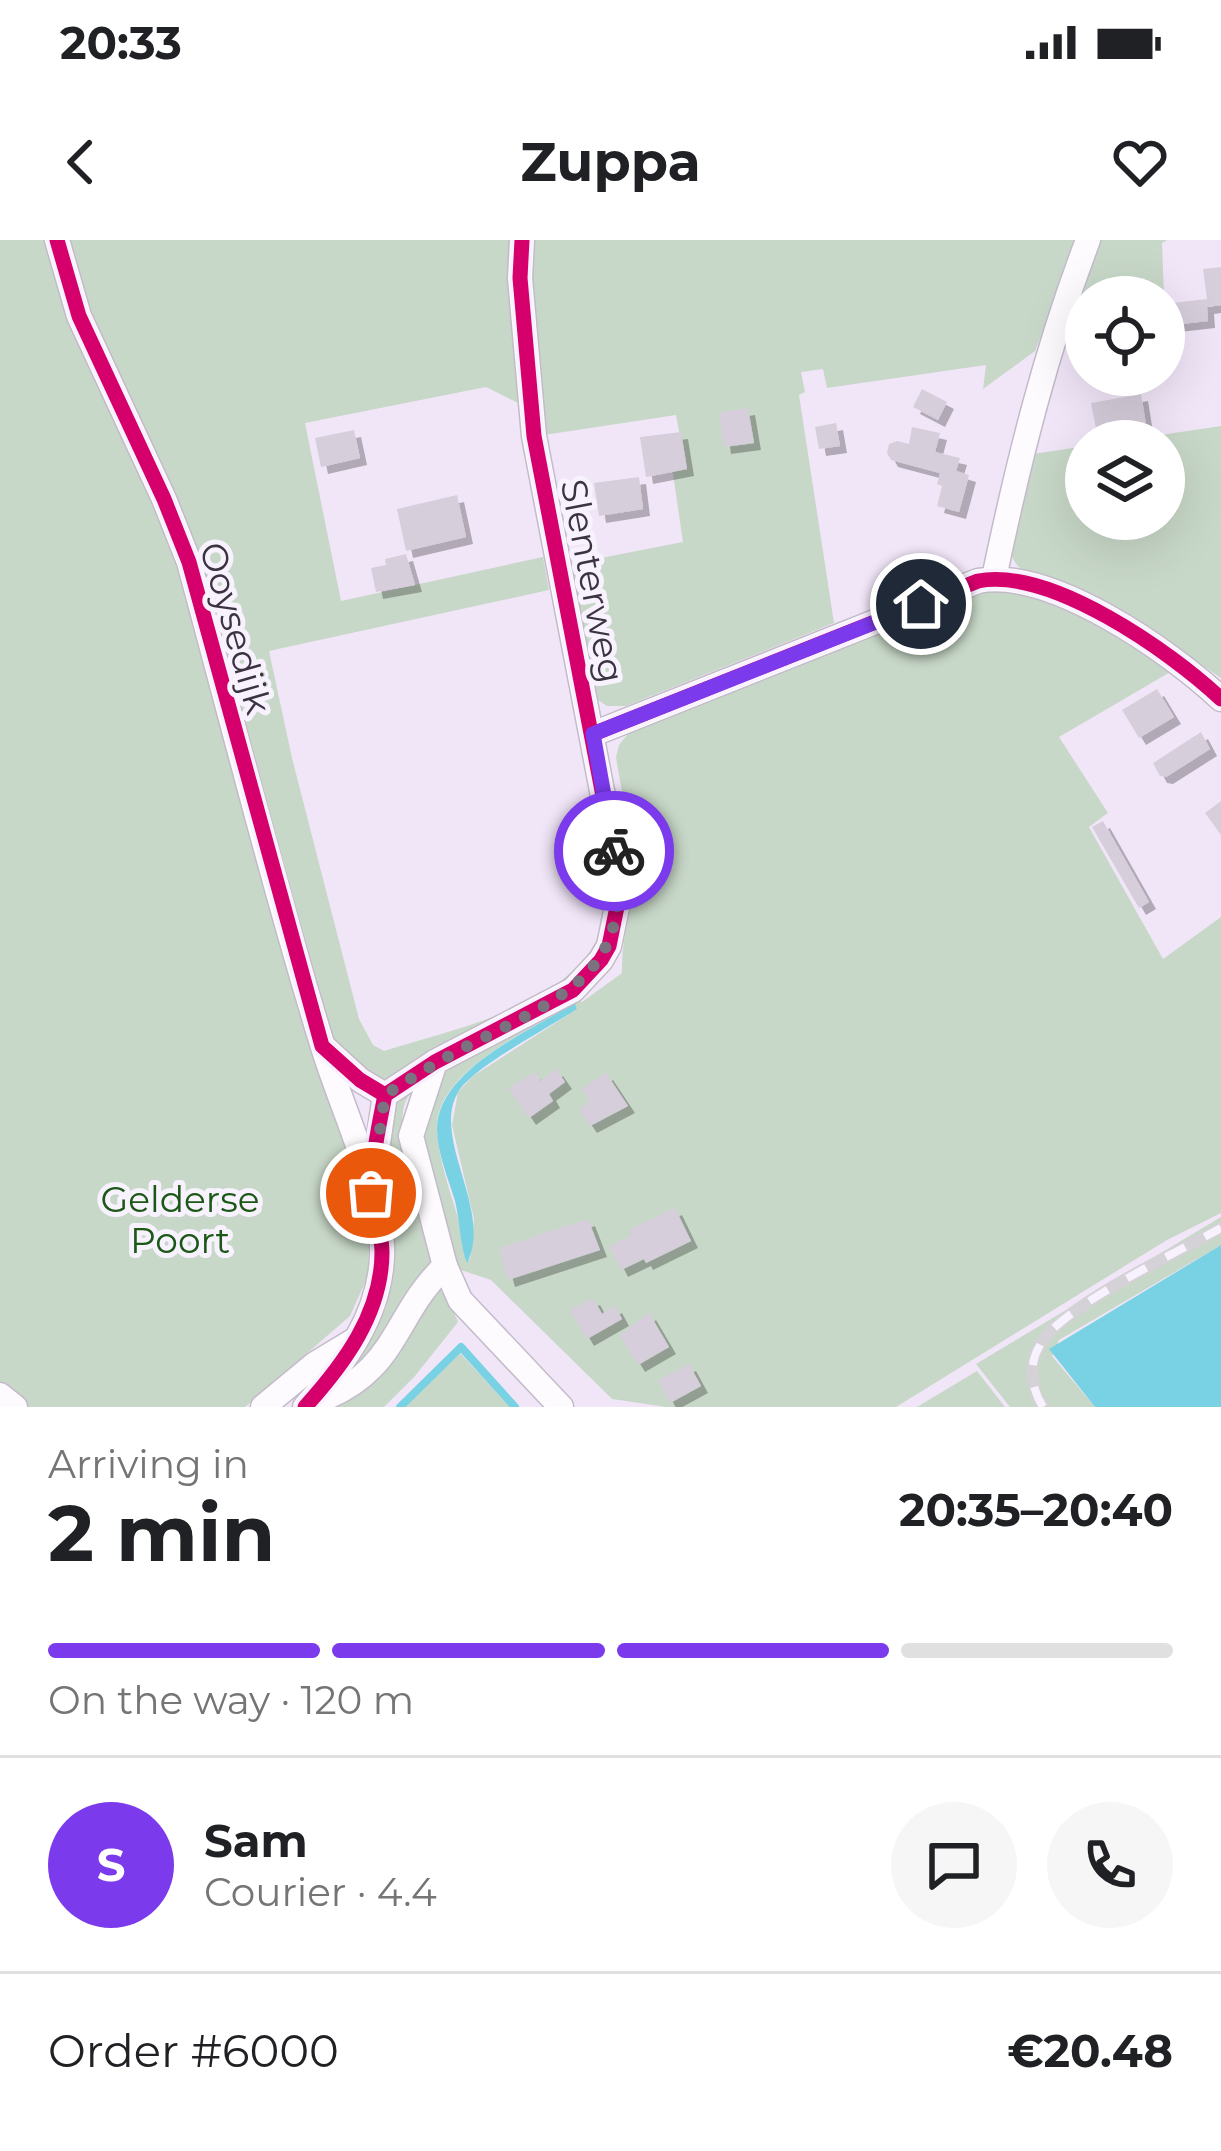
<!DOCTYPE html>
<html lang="en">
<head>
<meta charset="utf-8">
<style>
	:root { --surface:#fff; --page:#f6f6f6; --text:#202124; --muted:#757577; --line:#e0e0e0; --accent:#7c3aed }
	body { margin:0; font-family:Montserrat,sans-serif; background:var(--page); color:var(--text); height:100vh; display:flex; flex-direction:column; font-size:45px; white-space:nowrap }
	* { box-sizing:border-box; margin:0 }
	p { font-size:39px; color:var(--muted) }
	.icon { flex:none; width:66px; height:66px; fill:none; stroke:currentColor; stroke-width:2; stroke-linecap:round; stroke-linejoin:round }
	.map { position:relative; height:1167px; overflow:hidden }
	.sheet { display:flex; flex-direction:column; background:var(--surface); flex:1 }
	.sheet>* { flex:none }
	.tools { position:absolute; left:1065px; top:36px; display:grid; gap:24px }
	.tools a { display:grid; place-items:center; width:120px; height:120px; border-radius:50%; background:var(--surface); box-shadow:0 12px 48px #0002; font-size:60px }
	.pin { position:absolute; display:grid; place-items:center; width:102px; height:102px; color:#fff; margin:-51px; border:6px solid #fff; border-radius:50%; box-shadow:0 3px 12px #0007 }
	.courier { position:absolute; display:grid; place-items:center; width:120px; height:120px; margin:-60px; border:9px solid #7c3aed; border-radius:50%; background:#fff; color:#222; box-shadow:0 3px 15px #0007 }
	.head em { font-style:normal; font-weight:700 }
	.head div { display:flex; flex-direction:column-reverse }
	.head { display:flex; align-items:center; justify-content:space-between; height:204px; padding:0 48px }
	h1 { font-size:78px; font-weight:700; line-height:90px }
	.bar { display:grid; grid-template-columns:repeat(4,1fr); gap:18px 12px; align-content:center; height:144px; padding:0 48px }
	.bar i { height:15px; border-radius:9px; background:var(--line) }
	.bar .on { background:var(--accent) }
	.bar p { grid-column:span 4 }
	.line { display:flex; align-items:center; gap:30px; padding:0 48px; border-top:3px solid var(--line) }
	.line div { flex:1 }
	.round { display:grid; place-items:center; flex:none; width:126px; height:126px; border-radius:63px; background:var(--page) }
	.status { display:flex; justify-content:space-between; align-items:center; height:84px; padding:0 60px; background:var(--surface); direction:ltr }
	.status svg { height:33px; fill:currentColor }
	header { display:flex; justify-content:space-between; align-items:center; height:156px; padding:0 48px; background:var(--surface); font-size:54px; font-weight:700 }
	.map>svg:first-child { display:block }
	.green { fill:#c8d8c8; fill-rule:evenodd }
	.water { fill:#79d2e4 }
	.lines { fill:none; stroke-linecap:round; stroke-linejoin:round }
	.stream { stroke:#79d2e4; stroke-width:8 }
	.building { fill:#d7cedc; filter:url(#shadow) }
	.minor-casing { stroke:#c3bbc9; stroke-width:27 }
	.minor { stroke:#fdfbfe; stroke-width:24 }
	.rail-casing { stroke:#d4d2d6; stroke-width:12 }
	.rail { stroke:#f8f1fe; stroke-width:8; stroke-dasharray:22; stroke-linecap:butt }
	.cycleway-casing { stroke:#f8f1fe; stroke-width:22 }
	.cycleway { stroke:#d6006c; stroke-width:15 }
	.done { stroke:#7b7280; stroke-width:12; stroke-dasharray:0 21.6 }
	.route { stroke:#7c3aed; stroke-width:15 }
	.labels { text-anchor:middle; stroke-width:10; stroke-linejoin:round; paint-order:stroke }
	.street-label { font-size:36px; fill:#3b3340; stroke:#f8f1fe }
	.park-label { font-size:36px; fill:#1b5816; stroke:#f8f1fe }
</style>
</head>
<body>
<div class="status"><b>20:33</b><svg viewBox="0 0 49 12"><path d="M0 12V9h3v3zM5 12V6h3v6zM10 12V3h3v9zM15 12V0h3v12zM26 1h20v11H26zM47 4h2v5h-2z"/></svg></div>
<header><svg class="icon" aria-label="back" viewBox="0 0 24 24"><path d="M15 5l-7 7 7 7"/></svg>Zuppa<svg class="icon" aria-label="heart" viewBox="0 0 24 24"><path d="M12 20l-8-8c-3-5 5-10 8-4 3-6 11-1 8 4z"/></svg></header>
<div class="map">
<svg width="1221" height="1167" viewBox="0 0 1221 1167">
	<defs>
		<filter id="shadow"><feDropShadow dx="7" dy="7" stdDeviation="0" flood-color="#0004"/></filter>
	</defs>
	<rect width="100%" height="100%" fill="#f1e6f8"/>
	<g class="green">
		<polygon points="0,0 50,0 186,333 369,979 368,1036 350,1076 245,1167 0,1167"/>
		<path d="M 65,0 L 511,0 L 509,47 L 518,163 L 486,147 L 305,183 L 341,361 L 543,317 L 549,350 L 269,411 L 292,518 L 359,779 L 373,805 L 384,811 C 460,787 597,761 607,665 C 609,640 602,613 599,589 L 611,645 L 604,698 L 566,746 L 382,843 L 333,804 L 277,613 Z"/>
		<polygon points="532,0 1079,0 1035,111 983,149 986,125 827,148 823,129 801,132 805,152 799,155 834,383 626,466 607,466 598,460 570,324 683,302 672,227 685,225 676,175 544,195 533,100"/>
		<polygon points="1093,0 1167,0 1162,3 1164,54 1086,57 1086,76 1066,77"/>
		<path d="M 1221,186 L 1221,438 L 1122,371 L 1020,328 C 994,305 1019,246 1026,215 L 1086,206 L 1086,279 L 1164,279 L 1164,201 L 1120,201 Z"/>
		<path d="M 999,349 C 1057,362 1126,392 1172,431 L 1059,497 L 1108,573 L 1089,587 L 1163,719 L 1221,677 L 1221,973 L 1167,1000 L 896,1167 L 666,1167 L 612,1159 L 491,1040 L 458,1029 L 421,891 L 438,841 L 455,822 L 573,759 L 582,762 L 622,733 C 621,698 633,665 633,630 C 633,593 621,553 616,517 L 619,505 L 631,490 L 970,352 ZM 575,763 L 577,769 L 473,836 L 458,852 L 452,885 L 474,979 L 470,1020 C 461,980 440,932 437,892 C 432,832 531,790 575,763 Z"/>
		<path d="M 422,841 C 417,847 407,856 405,863 C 391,902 441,1042 458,1082 L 415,1136 L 384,1167 L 326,1167 L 337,1161 L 386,1068 L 392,1042 L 383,941 L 394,863 Z"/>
		<polygon points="1221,977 1221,1005 1059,1100 1052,1116 1095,1167 1010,1167 976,1124"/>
		<polygon points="460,1113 510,1167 405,1167"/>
		<polygon points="977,1131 1005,1167 917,1167"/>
	</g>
	<g class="water">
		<path d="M 575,763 L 577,769 C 548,788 479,824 460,849 C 428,896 494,969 467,1023 C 460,1006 460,981 455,961 C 448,938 437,912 437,889 C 437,830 531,790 575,763 Z"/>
		<polygon points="1221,1005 1221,1167 1095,1167 1049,1109"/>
	</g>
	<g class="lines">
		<polyline class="stream" points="400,1167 461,1107 515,1167"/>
	</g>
	<g class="building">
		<polygon points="1221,27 1221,65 1207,67 1208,81 1164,86 1164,64 1207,59 1203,29"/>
		<polygon points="922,149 947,162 938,180 913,167"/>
		<polygon points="1141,154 1147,191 1098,199 1091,163"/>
		<polygon points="748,168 754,203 724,207 719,173"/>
		<polygon points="836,183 840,206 819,209 815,187"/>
		<polygon points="912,187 940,193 935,212 960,218 956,231 969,235 959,272 937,266 942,246 937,244 940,233 891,220 887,213 889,204 897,201 909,204"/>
		<polygon points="354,190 360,218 321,227 315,198"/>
		<polygon points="681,192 687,229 646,237 640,197"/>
		<polygon points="639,237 643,269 599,276 594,243"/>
		<polygon points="457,255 466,297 406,311 397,269"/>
		<polygon points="406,314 415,345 376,352 371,328 386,325 385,319"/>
		<polygon points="1157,449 1174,477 1139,498 1122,470"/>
		<polygon points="1201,492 1210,509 1166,537 1160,536 1153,523"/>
		<polygon points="1221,561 1221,595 1205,573"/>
		<polygon points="1103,581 1149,662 1139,668 1092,587"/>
		<polygon points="556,829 565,842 549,854 553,861 529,878 509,848 535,832 540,841"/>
		<polygon points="606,833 628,866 590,886 579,870 590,862 582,849"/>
		<polygon points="675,968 691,1001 646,1023 644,1019 621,1030 609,1006 632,995 629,990"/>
		<polygon points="588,979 600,1010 508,1040 499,1008"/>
		<polygon points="593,1058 602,1074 615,1066 622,1079 587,1099 570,1070"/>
		<polygon points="649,1073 669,1107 638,1125 620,1095"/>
		<polygon points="689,1124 701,1146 670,1163 658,1140"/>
	</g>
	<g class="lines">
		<g class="minor-casing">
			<g id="minor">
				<path d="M 57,0 L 79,76 L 164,259 L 189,322 C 233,484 274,647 323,807 C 341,867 384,955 382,1016 C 380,1076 343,1125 305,1167"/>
				<path d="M 994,338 C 1018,223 1046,110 1088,0"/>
				<path d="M 593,494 L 978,341 C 1050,327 1170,411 1221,459"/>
				<polyline points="324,807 360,840 385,855"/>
				<polyline points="435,822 411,896 445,1026 460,1060 561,1167"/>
				<polyline points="372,945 385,855 435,822 573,750 601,720 609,706 619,657 617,629 534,196 520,38 522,0"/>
				<polyline points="0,1155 15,1167"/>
				<path d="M 314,1162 C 398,1134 392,1076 445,1026"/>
				<polyline points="263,1167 315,1124 353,1101"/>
			</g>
		</g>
		<use href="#minor" class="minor"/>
		<g class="rail-casing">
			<path id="rail" d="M 1043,1167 C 1031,1148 1028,1125 1040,1105 C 1060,1067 1180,1011 1221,988"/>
		</g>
		<use href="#rail" class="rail"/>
		<g class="cycleway-casing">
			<g id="cycleway">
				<polyline points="57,0 79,76 164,259 189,322 322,806 360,840 385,855"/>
				<path d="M 593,494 L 978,341 C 1050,327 1170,411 1221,459"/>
				<path d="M 305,1167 C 344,1124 382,1073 382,1012 C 382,990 371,969 372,948 C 372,917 379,885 385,855 L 435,822 L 573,750 L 601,720 L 609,706 L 619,657 L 617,629 L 534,196 L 520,38 L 522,0"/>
			</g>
		</g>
		<use href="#cycleway" class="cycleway"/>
	</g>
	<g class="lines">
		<path class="done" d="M 371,953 L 385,855 C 419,833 452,813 489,795 C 577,751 633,722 614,611"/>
		<polyline class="route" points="614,611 593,494 921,364"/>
	</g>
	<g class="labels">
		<g class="street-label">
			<text transform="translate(593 341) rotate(79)" y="13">Slenterweg</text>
			<text transform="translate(236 388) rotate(74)" y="13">Ooysedijk</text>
		</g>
		<g class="park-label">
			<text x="180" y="972">Gelderse<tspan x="180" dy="41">Poort</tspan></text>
		</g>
	</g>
</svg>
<div class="tools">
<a><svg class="icon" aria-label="locate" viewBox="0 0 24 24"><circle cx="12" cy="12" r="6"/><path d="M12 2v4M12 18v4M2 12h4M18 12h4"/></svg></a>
<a><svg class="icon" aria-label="layers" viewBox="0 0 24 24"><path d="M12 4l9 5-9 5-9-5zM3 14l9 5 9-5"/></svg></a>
</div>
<div class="pin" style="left:371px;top:953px;background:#ea580c"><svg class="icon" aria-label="bag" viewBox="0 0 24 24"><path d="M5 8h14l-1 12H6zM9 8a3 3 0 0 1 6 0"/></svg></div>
<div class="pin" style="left:921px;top:364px;background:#1f2937"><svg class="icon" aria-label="home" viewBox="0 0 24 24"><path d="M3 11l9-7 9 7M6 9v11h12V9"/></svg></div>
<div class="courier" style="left:614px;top:611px"><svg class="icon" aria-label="bike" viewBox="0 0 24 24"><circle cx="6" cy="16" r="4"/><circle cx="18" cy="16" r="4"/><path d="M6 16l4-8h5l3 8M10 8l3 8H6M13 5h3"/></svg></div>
</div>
<section class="sheet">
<div class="head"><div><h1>2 min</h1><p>Arriving in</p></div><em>20:35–20:40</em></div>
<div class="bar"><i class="on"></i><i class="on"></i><i class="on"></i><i></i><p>On the way · 120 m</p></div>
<div class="line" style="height:216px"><b class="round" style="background:var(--accent);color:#fff">S</b><div><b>Sam</b><p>Courier · 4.4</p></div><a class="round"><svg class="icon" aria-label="chat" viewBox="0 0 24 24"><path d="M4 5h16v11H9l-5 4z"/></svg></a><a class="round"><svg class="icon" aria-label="phone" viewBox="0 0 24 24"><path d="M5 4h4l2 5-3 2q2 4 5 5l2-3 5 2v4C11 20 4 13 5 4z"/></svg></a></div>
<div class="line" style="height:156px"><div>Order #6000</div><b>€20.48</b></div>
</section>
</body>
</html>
